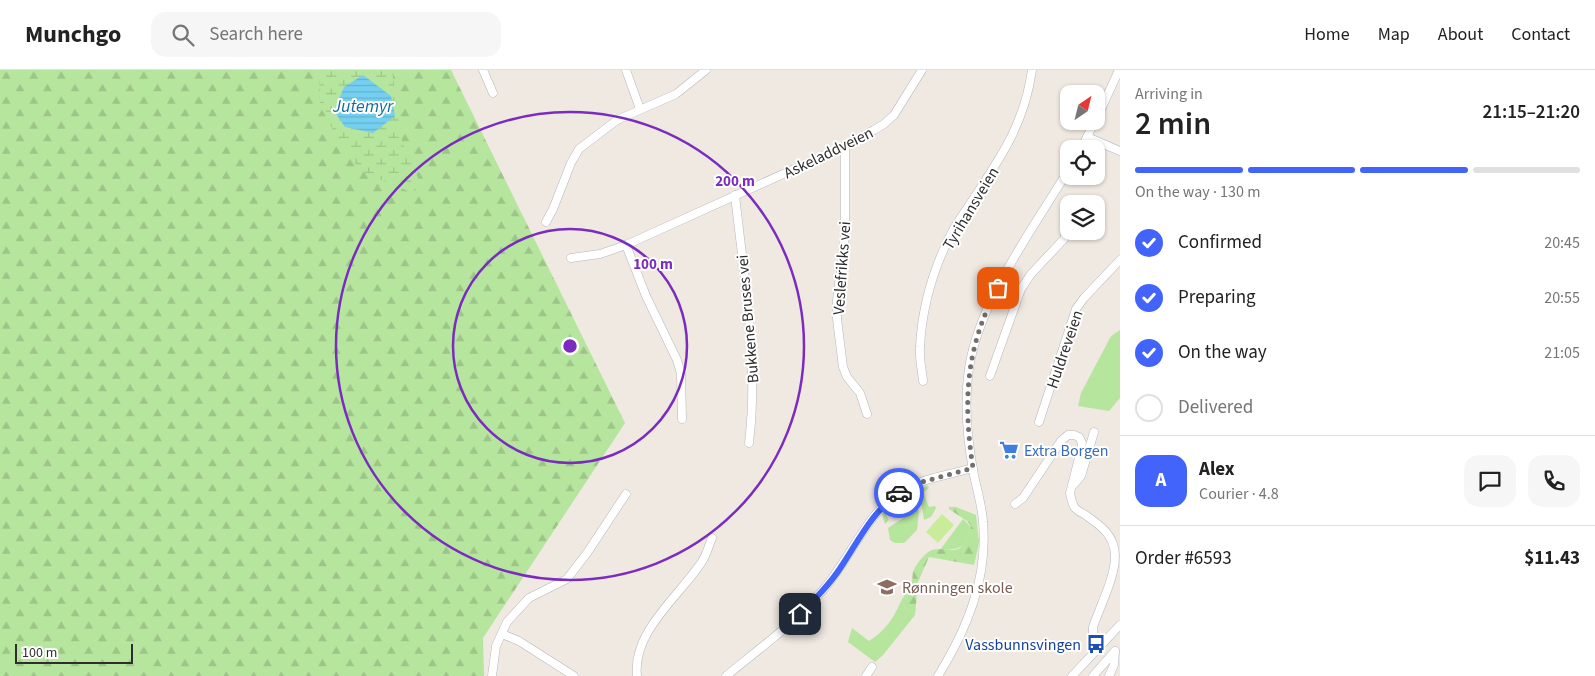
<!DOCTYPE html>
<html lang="en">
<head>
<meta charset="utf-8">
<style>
	:root { --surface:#fff; --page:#f6f6f6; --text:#222; --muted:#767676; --line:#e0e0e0; --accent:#4264fb }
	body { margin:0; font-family:"Source Sans 3",sans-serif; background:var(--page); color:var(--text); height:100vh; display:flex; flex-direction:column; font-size:19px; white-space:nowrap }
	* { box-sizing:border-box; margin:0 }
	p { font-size:16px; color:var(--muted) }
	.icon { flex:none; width:28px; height:28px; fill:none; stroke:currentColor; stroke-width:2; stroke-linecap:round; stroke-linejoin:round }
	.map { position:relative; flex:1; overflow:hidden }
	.side { display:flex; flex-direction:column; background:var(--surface); width:475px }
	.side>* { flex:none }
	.needle { width:32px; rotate:35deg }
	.buttons { position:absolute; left:1060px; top:15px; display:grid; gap:10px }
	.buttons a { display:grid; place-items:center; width:45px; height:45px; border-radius:10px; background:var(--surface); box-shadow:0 1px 4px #0004; font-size:25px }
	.scale { position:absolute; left:15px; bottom:12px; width:118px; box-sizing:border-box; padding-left:5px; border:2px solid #2e2e2e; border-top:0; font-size:14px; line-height:18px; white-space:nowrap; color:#2e2e2e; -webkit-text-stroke:4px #fff; paint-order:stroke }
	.pin { position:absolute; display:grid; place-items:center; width:42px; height:42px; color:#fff; margin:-21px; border-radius:10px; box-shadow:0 2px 8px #0006 }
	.courier { position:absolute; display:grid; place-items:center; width:50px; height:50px; margin:-25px; border:4px solid #4264fb; border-radius:50%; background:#fff; color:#222; box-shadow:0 1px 6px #0007 }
	.overview em { font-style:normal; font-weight:600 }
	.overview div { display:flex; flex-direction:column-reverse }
	.overview { display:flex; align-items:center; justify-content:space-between; height:85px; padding:0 15px }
	h1 { font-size:32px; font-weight:600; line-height:38px }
	.bar { display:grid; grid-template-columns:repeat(4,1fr); gap:8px 5px; align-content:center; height:60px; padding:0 15px }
	.bar i { height:6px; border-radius:4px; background:var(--line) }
	.bar .current { background:var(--accent) }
	.bar p { grid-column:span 4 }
	.line { display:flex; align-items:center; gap:12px; padding:0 15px; border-top:1px solid var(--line) }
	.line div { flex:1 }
	.round { display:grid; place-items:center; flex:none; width:52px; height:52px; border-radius:15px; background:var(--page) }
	ol { padding:0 15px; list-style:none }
	li { display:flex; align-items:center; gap:15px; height:55px }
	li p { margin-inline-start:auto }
	li .icon { padding:5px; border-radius:50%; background:var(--accent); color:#fff; stroke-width:4 }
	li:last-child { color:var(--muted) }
	li i { width:28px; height:28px; border:2px solid var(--line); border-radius:50% }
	header { display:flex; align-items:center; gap:30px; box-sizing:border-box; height:70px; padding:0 25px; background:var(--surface); border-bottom:1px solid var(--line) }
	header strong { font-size:24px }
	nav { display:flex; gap:28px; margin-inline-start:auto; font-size:18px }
	.search { width:350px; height:45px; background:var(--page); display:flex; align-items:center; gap:12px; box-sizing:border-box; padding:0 18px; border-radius:15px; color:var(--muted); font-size:19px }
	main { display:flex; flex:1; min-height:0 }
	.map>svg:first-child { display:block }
	.grass { fill:#b6e59e }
	.forest { fill:url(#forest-firs) }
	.wetland { fill:url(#wetland-marsh) }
	.pitch { fill:#c9ec9a }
	.water { fill:url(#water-rules) }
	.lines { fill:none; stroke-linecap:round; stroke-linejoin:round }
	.minor-casing { stroke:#b4b7c1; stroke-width:9 }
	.minor { stroke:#fff; stroke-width:8 }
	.done { stroke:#726f6d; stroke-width:5; stroke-dasharray:0 9 }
	.route { stroke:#4264fb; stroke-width:6 }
	.ring { fill:none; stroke:#7b2cbf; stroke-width:2.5 }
	.labels { text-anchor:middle; stroke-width:4; stroke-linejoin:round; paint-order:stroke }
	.street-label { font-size:16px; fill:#2e2e2e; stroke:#fff }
	.shop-label { font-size:16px; fill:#366cbe; stroke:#fff; text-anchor:start }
	.education-label { font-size:16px; fill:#785e54; stroke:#fff; text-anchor:start }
	.transit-label { font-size:16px; fill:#164399; stroke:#fff; text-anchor:end }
	.water-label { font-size:18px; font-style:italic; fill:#0d6fa3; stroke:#fff }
	.centre { fill:#7b2cbf; stroke:#fff; stroke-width:2.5 }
	.ring-label { font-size:15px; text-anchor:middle; font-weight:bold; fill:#7b2cbf; stroke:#fff; stroke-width:4; stroke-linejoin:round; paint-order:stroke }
</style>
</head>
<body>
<header>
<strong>Munchgo</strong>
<div class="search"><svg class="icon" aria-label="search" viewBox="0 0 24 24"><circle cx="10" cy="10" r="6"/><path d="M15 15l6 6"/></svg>Search here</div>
<nav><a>Home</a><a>Map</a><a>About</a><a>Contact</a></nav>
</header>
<main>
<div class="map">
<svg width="1120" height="606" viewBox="0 0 1120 606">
	<defs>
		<pattern id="forest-firs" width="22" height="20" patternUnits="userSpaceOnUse" patternTransform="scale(1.25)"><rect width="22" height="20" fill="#b6e59e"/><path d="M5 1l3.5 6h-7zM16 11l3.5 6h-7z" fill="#9dc588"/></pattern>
		<pattern id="wetland-marsh" width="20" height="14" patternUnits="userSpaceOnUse" patternTransform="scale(1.25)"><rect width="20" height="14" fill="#b6e59e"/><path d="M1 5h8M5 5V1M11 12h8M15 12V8" fill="none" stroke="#9dc588"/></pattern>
		<pattern id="water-rules" width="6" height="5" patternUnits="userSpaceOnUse" patternTransform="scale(1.25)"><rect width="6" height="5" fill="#75cff0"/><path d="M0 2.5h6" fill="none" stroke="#66b2ce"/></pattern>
	</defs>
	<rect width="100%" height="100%" fill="#efe9e1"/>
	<g class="grass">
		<polygon points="1120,260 1120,328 1109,341 1078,336 1081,323 1111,266"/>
		<path d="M 927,416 L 929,417 L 928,419 L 923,422 L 929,437 L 935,436 L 936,438 L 931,447 L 924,450 L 922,436 L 915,430 L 905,434 L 904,432 L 886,445 L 889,450 L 885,454 L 882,444 C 886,440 889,435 893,432 C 903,423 914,420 927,416 Z"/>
		<polygon points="914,435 919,441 917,460 904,473 895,473 890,470 888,458 911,443 907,437"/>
		<path d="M 963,449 L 971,457 C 966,479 961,479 940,480 Z"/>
		<path d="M 901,531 L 906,538 L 915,545 L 883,585 L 875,592 L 848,572 L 852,558 L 869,571 C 885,561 894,548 901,531 Z"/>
	</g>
	<g class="forest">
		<polygon points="0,0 451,0 625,353 483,568 484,606 0,606"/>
		<path d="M 949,437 L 956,437 L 976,445 L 979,473 L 974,495 L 929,487 L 918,512 L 915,545 L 906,538 L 901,531 C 904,526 909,520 911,514 C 913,511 912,506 913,502 C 915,496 922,487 927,483 C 942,470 963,497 971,456 L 967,451 L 949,439 Z"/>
	</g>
	<polygon class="wetland" points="321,0 392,0 402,72 418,108 415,124 361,101 342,76 320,36 319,3"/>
	<polygon class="pitch" points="942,444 954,455 938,473 926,462"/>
	<polygon class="water" points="363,5 391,26 395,46 373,63 345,57 334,41 344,17"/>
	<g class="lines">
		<g class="minor-casing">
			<g id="minor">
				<polyline points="483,0 493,23"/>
				<polyline points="626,0 640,39"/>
				<polyline points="1096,50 1119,0"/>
				<polyline points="1087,67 1120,81"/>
				<polyline points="845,76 845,166 837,230 837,249 843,297 847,307 860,323 867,344"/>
				<polyline points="1081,79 1095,51"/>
				<path d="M 735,125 C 744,208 759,290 749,373"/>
				<polyline points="546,152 553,139 571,93 579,79 617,50 676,24 706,0"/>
				<polyline points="626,175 646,226 677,290 681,304 682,349"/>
				<polyline points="571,188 600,184 626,175 845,76 874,60 884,54 894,45 922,0"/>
				<polyline points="990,306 1021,219 1031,204 1064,169 1069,152"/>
				<path d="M 923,311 C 922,300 919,288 920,277 C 922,238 933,200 950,166 C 955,155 963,145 970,134 C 1000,88 1024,56 1032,0"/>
				<polyline points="1039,352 1076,239 1084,228 1120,190"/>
				<polyline points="1074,414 1081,406 1094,362"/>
				<path d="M 1015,434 L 1023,428 L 1061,371 L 1068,365 L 1074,365 L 1079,367 L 1082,373 L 1081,380 L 1070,423 C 1071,428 1072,434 1075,438 C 1077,440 1081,443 1084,444 C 1100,455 1115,465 1115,486 C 1115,508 1100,536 1093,557 L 1093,567 L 1099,577"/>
				<polyline points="502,564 519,571 574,606"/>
				<polyline points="492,606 496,576 507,552 529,528 567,509 587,483 626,424"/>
				<path d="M 637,606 C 632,561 681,525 703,490 C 707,483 709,475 712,468"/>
				<path d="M 726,606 C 759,579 795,553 823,520 C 853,486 867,438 910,416 C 930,407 952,404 973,398"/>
				<polyline points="866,606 872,597"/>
				<path d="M 938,606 C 967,559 988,509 983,452 C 982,435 976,417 973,400 C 967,367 964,332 969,298 C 980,229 1033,159 1069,99"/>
				<polyline points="1072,606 1120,555"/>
				<polyline points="1093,606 1115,581"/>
				<polyline points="1109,606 1114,595 1115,581"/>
			</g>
		</g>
		<use href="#minor" class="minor"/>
	</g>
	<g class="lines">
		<path class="done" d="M 899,423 L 922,412 L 973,398 C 963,333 965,277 998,218"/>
		<path class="route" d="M 800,544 C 815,529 830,514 841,497 C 859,470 872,442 899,423"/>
	</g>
	<g class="ring">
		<circle cx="570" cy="276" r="117"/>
		<circle cx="570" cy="276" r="234"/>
	</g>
	<defs>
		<g id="supermarket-bare" transform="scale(1.5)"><path d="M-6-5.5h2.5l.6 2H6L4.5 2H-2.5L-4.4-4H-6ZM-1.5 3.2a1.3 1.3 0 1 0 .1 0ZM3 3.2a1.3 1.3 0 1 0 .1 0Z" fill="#3f7fe0" stroke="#fff" stroke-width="2.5" paint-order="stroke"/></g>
		<g id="school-bare" transform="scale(1.5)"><path d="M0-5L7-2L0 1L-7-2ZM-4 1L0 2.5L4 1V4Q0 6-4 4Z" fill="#8d6e63" stroke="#fff" stroke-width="2.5" paint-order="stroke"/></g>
		<g id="bus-bare" transform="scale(1.5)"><path d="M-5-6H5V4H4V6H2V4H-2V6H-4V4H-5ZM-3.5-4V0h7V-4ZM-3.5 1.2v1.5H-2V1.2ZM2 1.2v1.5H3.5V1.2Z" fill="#1a4fb4" stroke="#fff" stroke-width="2.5" paint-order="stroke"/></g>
	</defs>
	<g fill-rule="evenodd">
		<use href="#supermarket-bare" x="1009" y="380"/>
		<use href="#school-bare" x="887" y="517"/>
		<use href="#bus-bare" x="1096" y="574"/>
	</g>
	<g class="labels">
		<g class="street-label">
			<text transform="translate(828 82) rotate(-26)" y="6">Askeladdveien</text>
			<text transform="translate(970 138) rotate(-59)" y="6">Tyrihansveien</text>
			<text transform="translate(841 198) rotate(-86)" y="6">Veslefrikks vei</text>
			<text transform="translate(747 249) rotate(-95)" y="6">Bukkene Bruses vei</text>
			<text transform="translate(1064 279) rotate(-71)" y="6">Huldreveien</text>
		</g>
		<g class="shop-label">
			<text x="1024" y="386">Extra Borgen</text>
		</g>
		<g class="education-label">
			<text x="902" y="523">Rønningen skole</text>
		</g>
		<g class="transit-label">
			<text x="1081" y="580">Vassbunnsvingen</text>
		</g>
		<g class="water-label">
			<text x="363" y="42">Jutemyr</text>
		</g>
	</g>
	<circle cx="570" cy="276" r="8" class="centre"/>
	<g class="ring-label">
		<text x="735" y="116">200 m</text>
		<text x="653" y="199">100 m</text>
	</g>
</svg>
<div class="buttons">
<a><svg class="needle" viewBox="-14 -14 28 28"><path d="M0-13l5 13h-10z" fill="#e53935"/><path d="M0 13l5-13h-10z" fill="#767676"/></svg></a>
<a><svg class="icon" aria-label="locate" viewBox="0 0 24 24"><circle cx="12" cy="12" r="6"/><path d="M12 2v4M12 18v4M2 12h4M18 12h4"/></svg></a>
<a><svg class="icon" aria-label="layers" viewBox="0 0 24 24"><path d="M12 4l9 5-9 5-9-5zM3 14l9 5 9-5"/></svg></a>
</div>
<div class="scale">100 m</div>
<div class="pin" style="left:998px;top:218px;background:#ea580c"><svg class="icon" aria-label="bag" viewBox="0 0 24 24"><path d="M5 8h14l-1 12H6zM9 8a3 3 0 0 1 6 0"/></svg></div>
<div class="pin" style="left:800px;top:544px;background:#1f2937"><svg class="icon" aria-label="home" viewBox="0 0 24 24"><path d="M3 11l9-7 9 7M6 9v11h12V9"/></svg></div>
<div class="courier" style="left:899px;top:423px"><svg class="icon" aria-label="car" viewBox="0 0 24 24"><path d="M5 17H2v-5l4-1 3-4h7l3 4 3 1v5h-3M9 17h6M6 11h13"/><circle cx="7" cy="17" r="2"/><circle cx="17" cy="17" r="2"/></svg></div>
</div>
<section class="side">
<div class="overview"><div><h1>2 min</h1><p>Arriving in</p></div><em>21:15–21:20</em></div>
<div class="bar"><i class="current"></i><i class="current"></i><i class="current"></i><i></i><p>On the way · 130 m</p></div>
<ol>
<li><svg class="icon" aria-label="check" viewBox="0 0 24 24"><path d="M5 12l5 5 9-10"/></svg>Confirmed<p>20:45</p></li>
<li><svg class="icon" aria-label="check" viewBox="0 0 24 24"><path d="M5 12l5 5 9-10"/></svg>Preparing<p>20:55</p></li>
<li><svg class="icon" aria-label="check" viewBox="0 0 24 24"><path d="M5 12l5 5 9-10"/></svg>On the way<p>21:05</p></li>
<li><i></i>Delivered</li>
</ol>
<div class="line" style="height:90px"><b class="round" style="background:var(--accent);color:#fff">A</b><div><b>Alex</b><p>Courier · 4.8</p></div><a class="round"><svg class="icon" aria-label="chat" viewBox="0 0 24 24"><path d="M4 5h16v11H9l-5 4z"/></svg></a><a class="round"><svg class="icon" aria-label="phone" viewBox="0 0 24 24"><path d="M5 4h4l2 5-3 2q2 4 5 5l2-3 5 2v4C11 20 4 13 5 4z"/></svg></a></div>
<div class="line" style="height:65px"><div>Order #6593</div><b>$11.43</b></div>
</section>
</main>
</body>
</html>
